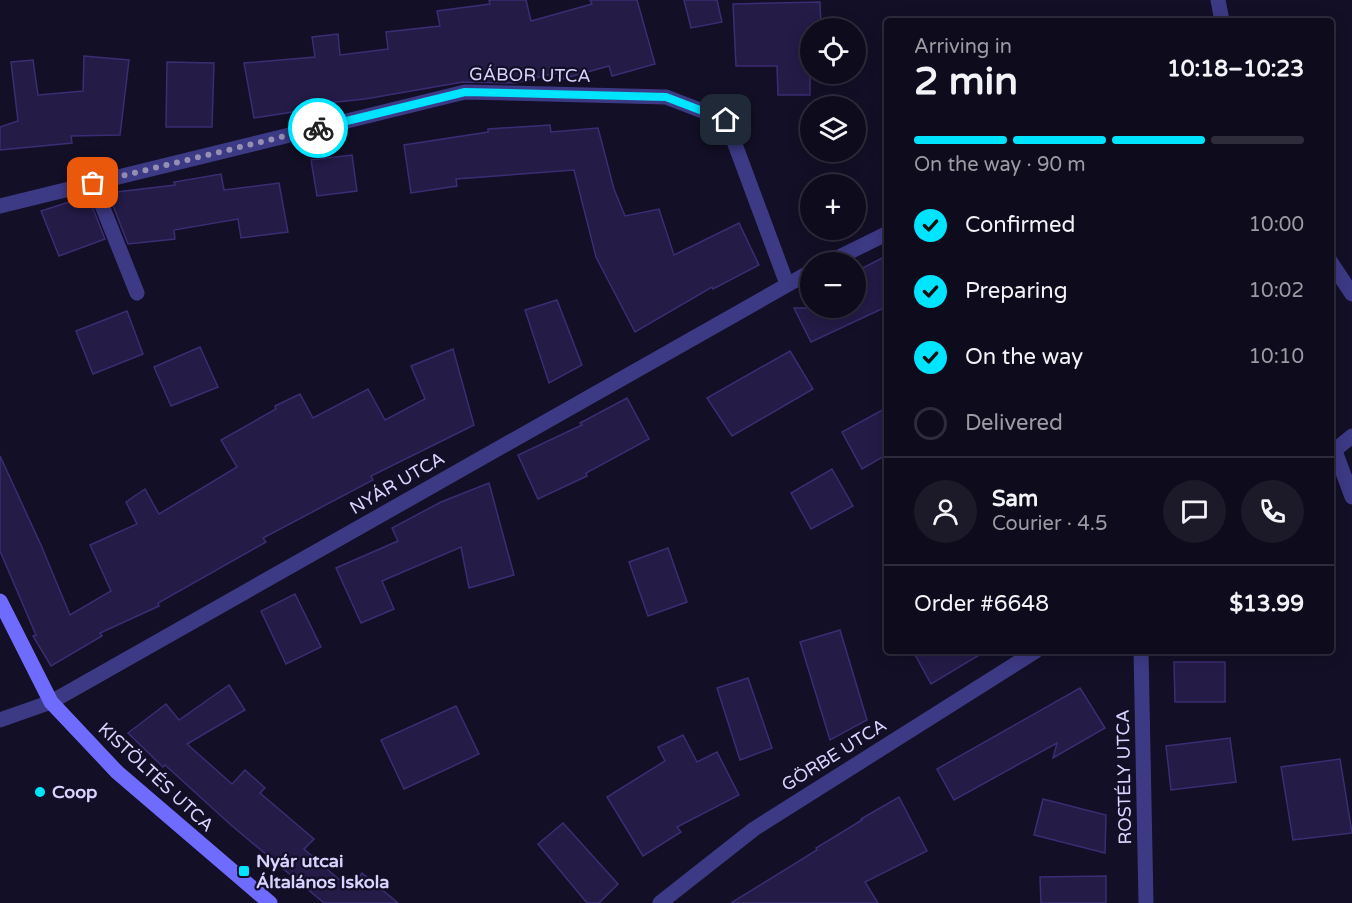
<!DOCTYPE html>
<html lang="en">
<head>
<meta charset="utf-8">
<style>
	:root { --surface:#0e0b1c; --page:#1c1929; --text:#f1f3f6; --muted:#9b9ba3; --line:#2e2b3b; --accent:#00e5ff }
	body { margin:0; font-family:"Varela Round",sans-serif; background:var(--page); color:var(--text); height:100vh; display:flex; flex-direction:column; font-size:22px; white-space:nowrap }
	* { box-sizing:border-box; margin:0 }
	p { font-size:20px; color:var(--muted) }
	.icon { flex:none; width:33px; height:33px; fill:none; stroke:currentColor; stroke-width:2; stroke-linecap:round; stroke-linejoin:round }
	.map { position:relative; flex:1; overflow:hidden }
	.side { position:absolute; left:884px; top:18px; width:450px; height:636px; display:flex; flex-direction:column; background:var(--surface); border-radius:6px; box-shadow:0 3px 15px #0003,0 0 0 2px var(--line) }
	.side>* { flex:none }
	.fabs { position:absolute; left:800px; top:18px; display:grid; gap:12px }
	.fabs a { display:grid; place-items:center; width:66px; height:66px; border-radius:50%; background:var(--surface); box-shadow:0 3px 15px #0003,0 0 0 2px var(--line); font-size:30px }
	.pin { position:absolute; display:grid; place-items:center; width:51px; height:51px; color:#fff; margin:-26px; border-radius:12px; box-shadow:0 3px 9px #0006 }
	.courier { position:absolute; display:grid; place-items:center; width:60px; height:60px; margin:-30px; border:4px solid #00e5ff; border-radius:50%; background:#fff; color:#222; box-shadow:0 2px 8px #0007 }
	.head em { font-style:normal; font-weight:800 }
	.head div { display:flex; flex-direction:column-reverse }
	.head { display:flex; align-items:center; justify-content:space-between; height:102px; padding:0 30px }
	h1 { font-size:39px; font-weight:800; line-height:45px }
	.bar { display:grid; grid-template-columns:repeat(4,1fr); gap:9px 6px; align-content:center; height:72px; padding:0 30px }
	.bar i { height:8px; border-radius:4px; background:var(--line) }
	.bar .selected { background:var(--accent) }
	.bar p { grid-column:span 4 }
	.line { display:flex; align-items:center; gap:15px; padding:0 30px; border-top:2px solid var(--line) }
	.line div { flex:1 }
	.round { display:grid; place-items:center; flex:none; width:63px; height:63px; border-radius:32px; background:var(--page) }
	ol { padding:0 30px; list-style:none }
	li { display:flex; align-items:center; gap:18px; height:66px }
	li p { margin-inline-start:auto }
	li .icon { padding:6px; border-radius:50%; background:var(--accent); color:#111; stroke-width:4 }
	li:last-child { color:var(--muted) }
	li i { width:33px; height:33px; border:3px solid var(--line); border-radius:50% }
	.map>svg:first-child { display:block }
	.building { fill:#241b47; stroke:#3b2d73; stroke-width:1.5 }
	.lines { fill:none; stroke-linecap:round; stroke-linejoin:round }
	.street { stroke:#3d3a85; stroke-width:15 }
	.secondary { stroke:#6f6bff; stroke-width:15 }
	.done { stroke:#948fb3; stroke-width:6; stroke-dasharray:0 10.8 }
	.route { stroke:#00e5ff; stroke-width:8 }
	.poi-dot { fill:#00e5ff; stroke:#130f26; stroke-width:2 }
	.labels { text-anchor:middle; stroke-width:4.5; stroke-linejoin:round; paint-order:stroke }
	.street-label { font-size:18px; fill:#d9d4ff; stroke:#130f26 }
	.poi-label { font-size:18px; font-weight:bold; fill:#d9d4ff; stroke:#130f26; text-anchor:start }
</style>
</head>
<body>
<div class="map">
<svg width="1352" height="903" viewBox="0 0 1352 903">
	<rect width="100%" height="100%" fill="#130f26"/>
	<g class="building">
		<polygon points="489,0 526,0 531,21 592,4 590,0 637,0 655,64 612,76 609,66 562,79 560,72 515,83 463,82 365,99 299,106 299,111 254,118 244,63 315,57 312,37 338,34 340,55 388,49 386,32 440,26 437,11 490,4"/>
		<polygon points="684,0 717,0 722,22 691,28"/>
		<polygon points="820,2 821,28 810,28 810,95 778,95 777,66 736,66 733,4"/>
		<polygon points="84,56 129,60 120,135 71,136 72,143 0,150 0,127 18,121 11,62 33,60 38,95 83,91"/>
		<polygon points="167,62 214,63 212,127 166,127"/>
		<polygon points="550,125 551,132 598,128 614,189 625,216 659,209 674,255 739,223 759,265 713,289 712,287 635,332 596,257 574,170 456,179 457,186 411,193 404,145 488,132 488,129"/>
		<polygon points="352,155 357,191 317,196 311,160"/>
		<polygon points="221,174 224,190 279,183 288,232 241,238 238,219 174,230 175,239 128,244 108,193 175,185 174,182"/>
		<polygon points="88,196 105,239 59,256 41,211"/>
		<polygon points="886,256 886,307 811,342 794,308 855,308 855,272"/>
		<polygon points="557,300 582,365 549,383 525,310"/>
		<polygon points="127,311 143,354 93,374 76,331"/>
		<polygon points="200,347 218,387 171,406 154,367"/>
		<polygon points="453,349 474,425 371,476 373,480 263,538 266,542 158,603 159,606 100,633 102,636 51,666 33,636 36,635 0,551 0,456 41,545 70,615 111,591 90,545 137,524 126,502 145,489 159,514 237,467 221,440 276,409 275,406 300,394 313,418 368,389 385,420 425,399 411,366"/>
		<polygon points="790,351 813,389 732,436 707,398"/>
		<polygon points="627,398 649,439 586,473 587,476 538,499 518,455 582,425 580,423"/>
		<polygon points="886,408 886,455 862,469 842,432"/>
		<polygon points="832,469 853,506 811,529 791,493"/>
		<polygon points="489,483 514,575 469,588 461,547 382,581 394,609 361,623 336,568 398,541 392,528 441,502"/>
		<polygon points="668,548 687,602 648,616 629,562"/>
		<polygon points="295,594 321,647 286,664 261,611"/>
		<polygon points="840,630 867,720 830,740 800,642"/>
		<polygon points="913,651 986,651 931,684"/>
		<polygon points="1174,662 1225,662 1225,702 1175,702"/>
		<polygon points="748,678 772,748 740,760 717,688"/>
		<polygon points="229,685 245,710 187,744 232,784 245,770 265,788 260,793 314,839 304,849 349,888 362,873 398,903 324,903 231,825 165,765 163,767 128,733 166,704 179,720"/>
		<polygon points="1080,688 1105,728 1053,758 1057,743 954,800 937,769"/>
		<polygon points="456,706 479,754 404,789 381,740"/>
		<polygon points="683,735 697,762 717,752 739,795 677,827 681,832 643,856 607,797 665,761 658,747"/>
		<polygon points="1230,738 1236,782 1171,790 1166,746"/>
		<polygon points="1340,759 1352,833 1293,840 1281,767"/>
		<polygon points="899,797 927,851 865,882 878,903 731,903 817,850 816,848 862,820 861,819"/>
		<polygon points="1043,799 1106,815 1105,853 1034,835"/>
		<polygon points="563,823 618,884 599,903 587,903 538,844"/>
		<polygon points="1106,876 1106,903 1041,903 1040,877"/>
	</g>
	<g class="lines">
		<g class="street">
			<polyline points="1218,0 1222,21"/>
			<polyline points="93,183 137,293"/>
			<polyline points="0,206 465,92 666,97 726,120 787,284"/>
			<polyline points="1330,261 1352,294"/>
			<polyline points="829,262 886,234"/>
			<polyline points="1335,451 1352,497"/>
			<polyline points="1330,454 1352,436"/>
			<polyline points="1141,651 1146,903"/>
			<polyline points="0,720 51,702 810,272"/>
			<polyline points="660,903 754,829 1036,651"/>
		</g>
		<polyline class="secondary" points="0,601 51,702 117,772 270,903"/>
	</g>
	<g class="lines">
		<polyline class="done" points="93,183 318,128"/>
		<polyline class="route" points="318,128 465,92 666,97 726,120"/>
	</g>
	<g class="poi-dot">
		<circle cx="40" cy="792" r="6"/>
		<rect x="238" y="865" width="12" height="12" rx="3"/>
	</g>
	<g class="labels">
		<g class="street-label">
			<text transform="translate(530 75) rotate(1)" y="6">GÁBOR UTCA</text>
			<text transform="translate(397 483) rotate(-30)" y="6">NYÁR UTCA</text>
			<text transform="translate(834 755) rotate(-32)" y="6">GÖRBE UTCA</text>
			<text transform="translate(156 777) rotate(43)" y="6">KISTÖLTÉS UTCA</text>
			<text transform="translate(1124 777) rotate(-91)" y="6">ROSTÉLY UTCA</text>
		</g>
		<g class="poi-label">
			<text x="52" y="798">Coop</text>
			<text x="256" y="867">Nyár utcai<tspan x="256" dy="21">Általános Iskola</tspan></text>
		</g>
	</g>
</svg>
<div class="fabs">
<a><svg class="icon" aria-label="locate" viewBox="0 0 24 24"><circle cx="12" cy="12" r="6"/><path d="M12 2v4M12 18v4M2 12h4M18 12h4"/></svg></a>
<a><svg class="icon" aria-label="layers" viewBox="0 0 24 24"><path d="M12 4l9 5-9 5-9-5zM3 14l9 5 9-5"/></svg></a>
<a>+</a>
<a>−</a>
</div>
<div class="pin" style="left:93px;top:183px;background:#ea580c"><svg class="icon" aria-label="bag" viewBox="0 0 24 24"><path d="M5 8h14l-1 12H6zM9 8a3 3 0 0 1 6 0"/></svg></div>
<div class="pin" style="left:726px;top:120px;background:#1f2937"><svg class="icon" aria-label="home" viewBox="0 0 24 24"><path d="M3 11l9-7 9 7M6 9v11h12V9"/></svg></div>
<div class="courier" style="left:318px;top:128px"><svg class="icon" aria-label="bike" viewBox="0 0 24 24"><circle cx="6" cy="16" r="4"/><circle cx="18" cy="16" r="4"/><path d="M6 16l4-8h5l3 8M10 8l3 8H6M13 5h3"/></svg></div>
<section class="side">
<div class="head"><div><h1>2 min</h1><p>Arriving in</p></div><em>10:18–10:23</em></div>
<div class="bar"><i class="selected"></i><i class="selected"></i><i class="selected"></i><i></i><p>On the way · 90 m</p></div>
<ol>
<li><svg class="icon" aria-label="check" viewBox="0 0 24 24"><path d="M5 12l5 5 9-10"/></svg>Confirmed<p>10:00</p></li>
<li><svg class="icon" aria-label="check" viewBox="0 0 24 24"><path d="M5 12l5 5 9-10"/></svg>Preparing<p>10:02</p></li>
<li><svg class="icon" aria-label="check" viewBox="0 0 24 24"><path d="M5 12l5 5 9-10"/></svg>On the way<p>10:10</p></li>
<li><i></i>Delivered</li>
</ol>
<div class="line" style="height:108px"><a class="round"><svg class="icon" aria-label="person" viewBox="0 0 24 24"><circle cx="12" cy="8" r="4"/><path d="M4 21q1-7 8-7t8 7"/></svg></a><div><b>Sam</b><p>Courier · 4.5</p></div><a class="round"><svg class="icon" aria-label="chat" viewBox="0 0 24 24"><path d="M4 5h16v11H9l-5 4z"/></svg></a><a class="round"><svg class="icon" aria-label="phone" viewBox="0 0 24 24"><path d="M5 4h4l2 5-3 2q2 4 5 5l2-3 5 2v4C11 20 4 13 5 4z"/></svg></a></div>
<div class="line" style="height:78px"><div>Order #6648</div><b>$13.99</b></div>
</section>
</div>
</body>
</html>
